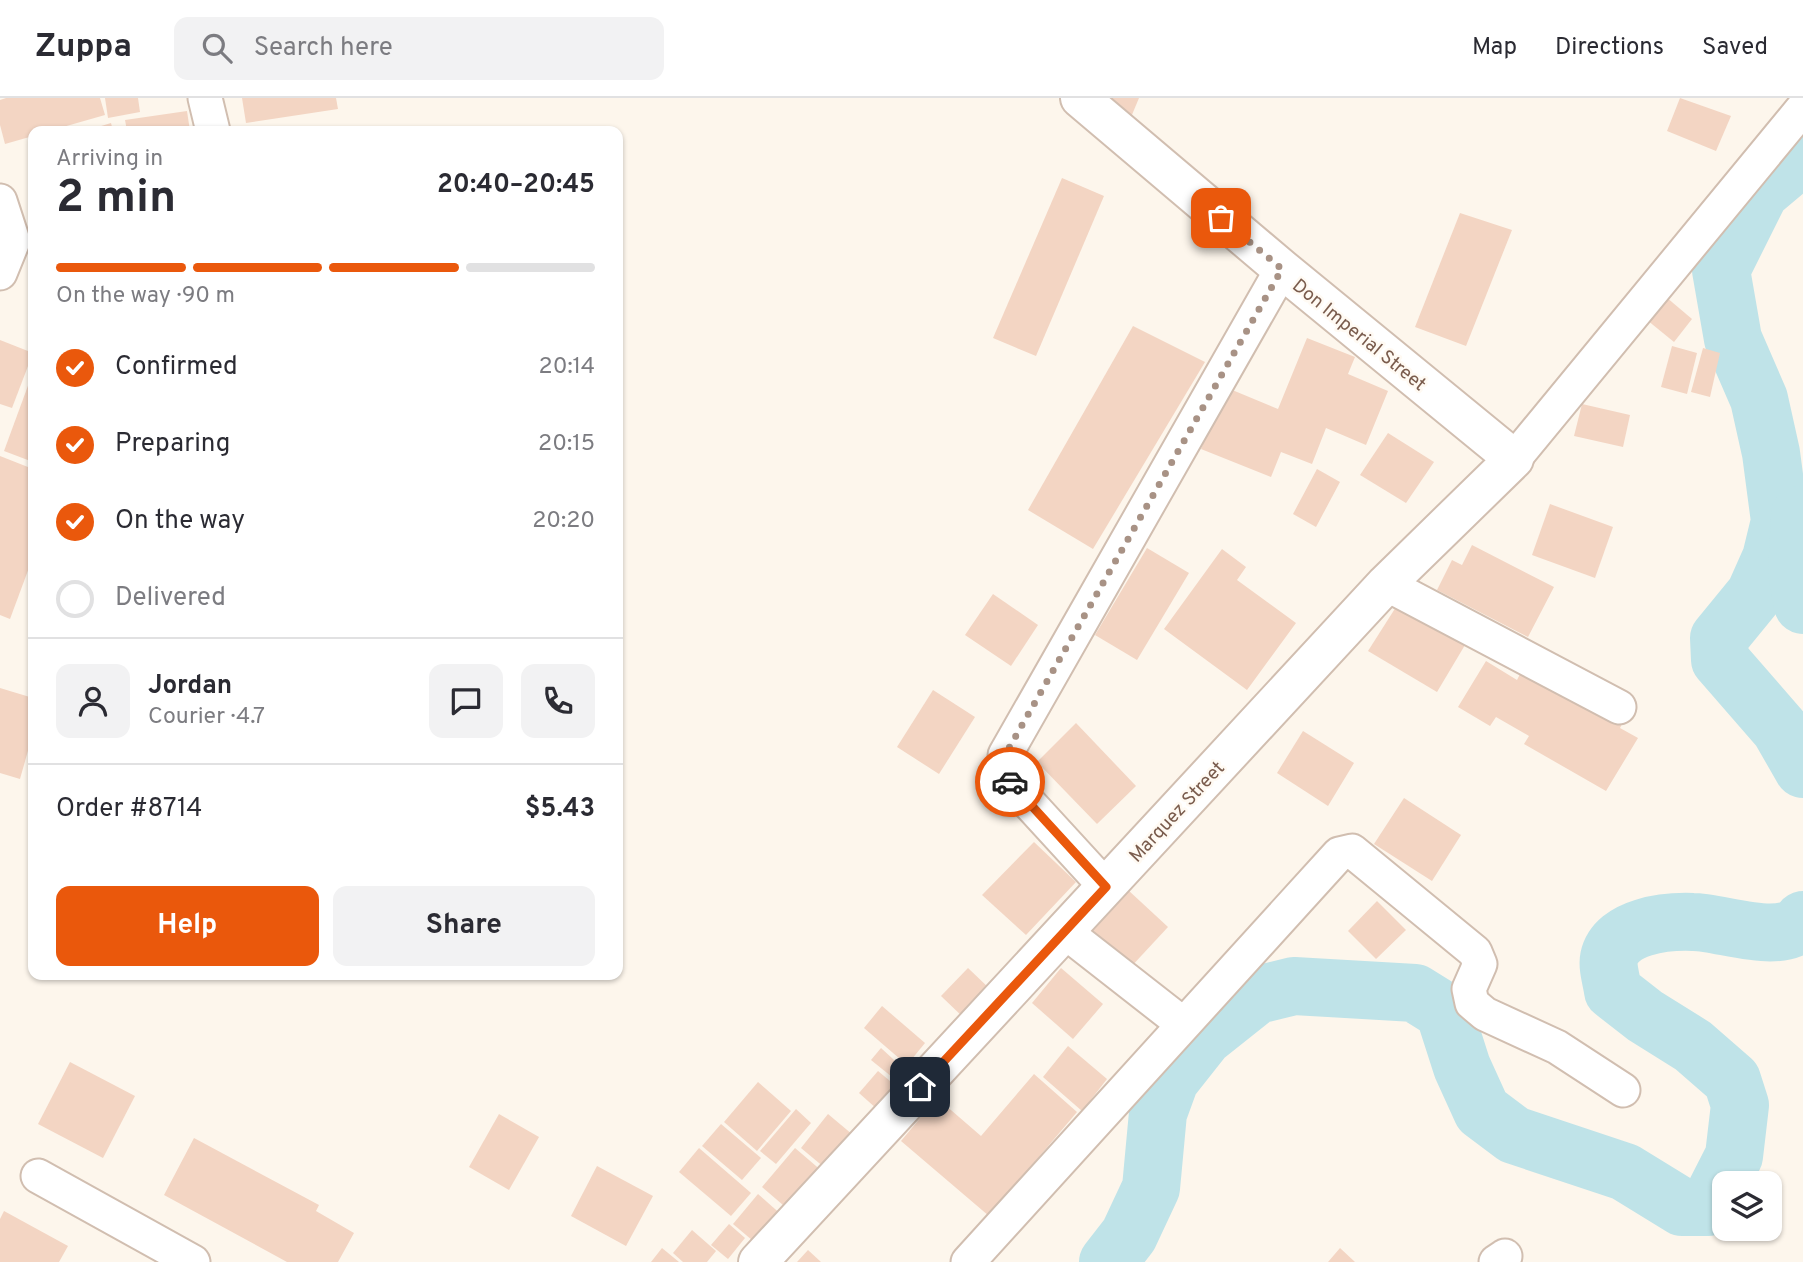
<!DOCTYPE html>
<html lang="en">
<head>
<meta charset="utf-8">
<style>
	:root { --surface:#fff; --page:#f2f2f3; --text:#2b2b33; --muted:#7c7c81; --line:#e1e1e2; --accent:#ea580c }
	body { margin:0; font-family:Overpass,sans-serif; background:var(--page); color:var(--text); height:100vh; display:flex; flex-direction:column; font-size:26px; white-space:nowrap }
	* { box-sizing:border-box; margin:0 }
	p { font-size:23px; color:var(--muted) }
	.icon { flex:none; width:38px; height:38px; fill:none; stroke:currentColor; stroke-width:2; stroke-linecap:round; stroke-linejoin:round }
	.map { position:relative; flex:1; overflow:hidden }
	.side { position:absolute; left:28px; top:28px; width:595px; height:854px; display:flex; flex-direction:column; background:var(--surface); border-radius:14px; box-shadow:0 2px 5px #0004 }
	.side>* { flex:none }
	.fabs { position:absolute; left:1712px; top:1073px; display:grid; gap:14px }
	.fabs a { display:grid; place-items:center; width:70px; height:70px; border-radius:14px; background:var(--surface); box-shadow:0 2px 5px #0004; font-size:35px }
	.pin { position:absolute; display:grid; place-items:center; width:60px; height:60px; color:#fff; margin:-30px; border-radius:14px; box-shadow:0 4px 10px #0006 }
	.courier { position:absolute; display:grid; place-items:center; width:70px; height:70px; margin:-35px; border:5px solid #ea580c; border-radius:50%; background:#fff; color:#222; box-shadow:0 2px 9px #0007 }
	.head em { font-style:normal; font-weight:700 }
	.head div { display:flex; flex-direction:column-reverse }
	.head { display:flex; align-items:center; justify-content:space-between; height:119px; padding:0 28px }
	h1 { font-size:46px; font-weight:700; line-height:52px }
	.bar { display:grid; grid-template-columns:repeat(4,1fr); gap:10px 7px; align-content:center; height:84px; padding:0 28px }
	.bar i { height:9px; border-radius:5px; background:var(--line) }
	.bar .current { background:var(--accent) }
	.bar p { grid-column:span 4 }
	.line { display:flex; align-items:center; gap:18px; padding:0 28px; border-top:2px solid var(--line) }
	.line div { flex:1 }
	.round { display:grid; place-items:center; flex:none; width:74px; height:74px; border-radius:14px; background:var(--page) }
	ol { padding:0 28px; list-style:none }
	li { display:flex; align-items:center; gap:21px; height:77px }
	li p { margin-inline-start:auto }
	li .icon { padding:7px; border-radius:50%; background:var(--accent); color:#fff; stroke-width:4 }
	li:last-child { color:var(--muted) }
	li i { width:38px; height:38px; border:4px solid var(--line); border-radius:50% }
	.primary-button { display:flex; gap:14px; margin-top:auto; padding:14px 28px }
	.primary-button a { flex:1; height:80px; border-radius:14px; background:var(--accent); color:#fff; font-size:28px; font-weight:700; line-height:80px; text-align:center }
	.primary-button a+a { background:var(--page); color:var(--text) }
	header { display:flex; align-items:center; gap:42px; box-sizing:border-box; height:98px; padding:0 35px; background:var(--surface); border-bottom:2px solid var(--line) }
	header strong { font-size:33px }
	nav { display:flex; gap:38px; margin-inline-start:auto; font-size:24px }
	.search { width:490px; height:63px; background:var(--page); display:flex; align-items:center; gap:18px; box-sizing:border-box; padding:0 24px; border-radius:14px; color:var(--muted); font-size:26px }
	.map>svg:first-child { display:block }
	.lines { fill:none; stroke-linecap:round; stroke-linejoin:round }
	.river { stroke:#bfe3e8; stroke-width:58 }
	.building { fill:#f3d5c3 }
	.minor-casing { stroke:#d1beb0; stroke-width:37 }
	.tertiary-casing { stroke:#d1beb0; stroke-width:42 }
	.minor { stroke:#fff; stroke-width:33 }
	.tertiary { stroke:#fff; stroke-width:38 }
	.done { stroke:#a89285; stroke-width:7; stroke-dasharray:0 12.6 }
	.route { stroke:#ea580c; stroke-width:9 }
	.labels { text-anchor:middle; stroke-width:5; stroke-linejoin:round; paint-order:stroke }
	.street-label { font-size:19px; fill:#7a5c4d; stroke:#fffaf3 }
</style>
</head>
<body>
<header>
<strong>Zuppa</strong>
<div class="search"><svg class="icon" aria-label="search" viewBox="0 0 24 24"><circle cx="10" cy="10" r="6"/><path d="M15 15l6 6"/></svg>Search here</div>
<nav><a>Map</a><a>Directions</a><a>Saved</a></nav>
</header>
<div class="map">
<svg width="1803" height="1164" viewBox="0 0 1803 1164">
	<rect width="100%" height="100%" fill="#fdf6ec"/>
	<g class="lines">
		<g class="river">
			<polyline points="1803,58 1760,94 1721,172 1733,241 1759,301 1771,355 1780,423 1771,460 1755,496 1719,540 1720,562 1780,631 1803,671"/>
			<polyline points="1800,417 1797,474 1803,507"/>
			<path d="M 1108,1164 L 1129,1137 L 1151,1090 L 1158,1015 L 1170,982 L 1204,939 L 1257,897 L 1294,888 L 1415,895 L 1444,913 L 1462,969 L 1482,1013 L 1514,1037 L 1625,1074 L 1682,1109 L 1708,1109 L 1734,1058 L 1740,1007 L 1732,982 L 1693,948 L 1645,918 L 1613,893 C 1612,884 1607,869 1609,860 C 1616,828 1666,823 1693,824 C 1722,824 1783,849 1803,822"/>
		</g>
	</g>
	<g class="building">
		<polygon points="6,0 100,0 105,17 49,33 33,33 33,38 5,46 0,27 0,2"/>
		<polygon points="105,0 138,0 140,14 108,20"/>
		<polygon points="242,0 336,0 338,11 246,25"/>
		<polygon points="1091,0 1139,0 1121,43"/>
		<polygon points="1680,0 1731,18 1716,53 1667,33"/>
		<polygon points="187,13 190,33 127,33 125,22"/>
		<polygon points="111,25 113,33 85,33"/>
		<polygon points="1062,80 1104,98 1036,258 993,240"/>
		<polygon points="1460,115 1512,132 1466,248 1415,229"/>
		<polygon points="1666,199 1692,221 1674,244 1647,222"/>
		<polygon points="1133,228 1205,264 1093,451 1028,412"/>
		<polygon points="1307,240 1355,259 1348,276 1388,293 1366,347 1326,330 1312,366 1281,354 1271,379 1201,351 1225,289 1278,311"/>
		<polygon points="0,242 33,255 12,310 0,306"/>
		<polygon points="1672,248 1697,255 1687,296 1661,289"/>
		<polygon points="1703,250 1720,255 1710,299 1691,294"/>
		<polygon points="33,274 33,364 4,353"/>
		<polygon points="1582,306 1630,317 1623,349 1574,338"/>
		<polygon points="1388,335 1434,364 1406,405 1360,377"/>
		<polygon points="0,358 33,371 33,459 10,521 0,517"/>
		<polygon points="1317,371 1340,384 1316,429 1293,416"/>
		<polygon points="1550,406 1613,429 1595,480 1532,457"/>
		<polygon points="1472,447 1554,489 1528,539 1437,492 1452,462 1462,467"/>
		<polygon points="1147,450 1189,475 1137,562 1095,537"/>
		<polygon points="1222,451 1246,469 1237,482 1296,525 1247,592 1164,531"/>
		<polygon points="993,496 1038,527 1011,568 965,537"/>
		<polygon points="1396,509 1465,547 1437,594 1368,553"/>
		<polygon points="1486,563 1517,582 1522,572 1623,624 1620,630 1638,640 1606,693 1524,646 1529,638 1496,619 1490,628 1458,609"/>
		<polygon points="0,590 33,600 33,635 20,681 0,675"/>
		<polygon points="933,592 975,619 939,676 897,649"/>
		<polygon points="1076,625 1136,688 1097,726 1037,664"/>
		<polygon points="1303,633 1354,665 1328,708 1277,675"/>
		<polygon points="1404,700 1461,737 1432,783 1374,746"/>
		<polygon points="1034,744 1076,784 1026,837 982,797"/>
		<polygon points="1128,792 1168,829 1129,871 1089,835"/>
		<polygon points="1377,803 1406,832 1376,861 1348,833"/>
		<polygon points="968,870 991,892 964,920 941,898"/>
		<polygon points="1061,870 1103,906 1073,941 1032,905"/>
		<polygon points="882,908 925,945 907,967 864,930"/>
		<polygon points="1068,948 1107,981 1082,1013 1043,979"/>
		<polygon points="881,950 906,973 897,983 871,962"/>
		<polygon points="70,964 135,998 103,1060 38,1026"/>
		<polygon points="878,973 896,988 877,1011 859,995"/>
		<polygon points="1034,976 1077,1014 989,1118 901,1043 937,1000 981,1038"/>
		<polygon points="758,984 791,1013 757,1053 724,1024"/>
		<polygon points="796,1011 811,1025 776,1066 760,1053"/>
		<polygon points="499,1016 539,1039 509,1092 469,1069"/>
		<polygon points="828,1016 853,1037 825,1070 801,1050"/>
		<polygon points="721,1026 761,1060 742,1082 702,1048"/>
		<polygon points="194,1040 319,1107 316,1113 354,1135 338,1164 287,1164 164,1097"/>
		<polygon points="699,1050 751,1095 731,1118 679,1074"/>
		<polygon points="795,1050 823,1074 790,1113 762,1089"/>
		<polygon points="597,1068 653,1098 626,1148 571,1118"/>
		<polygon points="758,1096 784,1119 759,1148 733,1126"/>
		<polygon points="4,1113 68,1148 59,1164 0,1164 0,1121"/>
		<polygon points="729,1126 745,1140 728,1161 711,1147"/>
		<polygon points="692,1132 716,1153 707,1164 683,1164 673,1155"/>
		<polygon points="662,1150 679,1164 651,1164"/>
		<polygon points="1340,1150 1355,1164 1328,1164"/>
		<polygon points="808,1152 821,1164 797,1164"/>
	</g>
	<g class="lines">
		<g class="minor-casing">
			<g id="minor">
				<polyline points="205,0 213,33"/>
				<polyline points="0,103 13,143 0,175"/>
				<polyline points="1514,361 1803,10"/>
				<polyline points="1386,486 1619,609"/>
				<polyline points="1106,789 1006,680 1005,657 1282,171"/>
				<polyline points="1064,833 1183,926"/>
				<polyline points="38,1078 193,1164"/>
				<polyline points="968,1164 1339,756 1352,753 1475,854 1480,866 1469,891 1472,905 1485,916 1557,949 1623,992"/>
				<polyline points="1496,1164 1505,1158"/>
			</g>
		</g>
		<g class="tertiary-casing">
			<polyline id="tertiary" points="758,1164 1386,486 1514,361 1282,171 1080,0"/>
		</g>
		<use href="#minor" class="minor"/>
		<use href="#tertiary" class="tertiary"/>
	</g>
	<g class="lines">
		<polyline class="done" points="1010,684 1003,670 1005,657 1282,171 1221,120"/>
		<polyline class="route" points="920,989 1106,789 1010,684"/>
	</g>
	<g class="labels">
		<g class="street-label">
			<text transform="translate(1360 236) rotate(39)" y="7">Don Imperial Street</text>
			<text transform="translate(1176 713) rotate(-47)" y="7">Marquez Street</text>
		</g>
	</g>
</svg>
<div class="fabs">
<a><svg class="icon" aria-label="layers" viewBox="0 0 24 24"><path d="M12 4l9 5-9 5-9-5zM3 14l9 5 9-5"/></svg></a>
</div>
<div class="pin" style="left:1221px;top:120px;background:#ea580c"><svg class="icon" aria-label="bag" viewBox="0 0 24 24"><path d="M5 8h14l-1 12H6zM9 8a3 3 0 0 1 6 0"/></svg></div>
<div class="pin" style="left:920px;top:989px;background:#1f2937"><svg class="icon" aria-label="home" viewBox="0 0 24 24"><path d="M3 11l9-7 9 7M6 9v11h12V9"/></svg></div>
<div class="courier" style="left:1010px;top:684px"><svg class="icon" aria-label="car" viewBox="0 0 24 24"><path d="M5 17H2v-5l4-1 3-4h7l3 4 3 1v5h-3M9 17h6M6 11h13"/><circle cx="7" cy="17" r="2"/><circle cx="17" cy="17" r="2"/></svg></div>
<section class="side">
<div class="head"><div><h1>2 min</h1><p>Arriving in</p></div><em>20:40–20:45</em></div>
<div class="bar"><i class="current"></i><i class="current"></i><i class="current"></i><i></i><p>On the way · 90 m</p></div>
<ol>
<li><svg class="icon" aria-label="check" viewBox="0 0 24 24"><path d="M5 12l5 5 9-10"/></svg>Confirmed<p>20:14</p></li>
<li><svg class="icon" aria-label="check" viewBox="0 0 24 24"><path d="M5 12l5 5 9-10"/></svg>Preparing<p>20:15</p></li>
<li><svg class="icon" aria-label="check" viewBox="0 0 24 24"><path d="M5 12l5 5 9-10"/></svg>On the way<p>20:20</p></li>
<li><i></i>Delivered</li>
</ol>
<div class="line" style="height:126px"><a class="round"><svg class="icon" aria-label="person" viewBox="0 0 24 24"><circle cx="12" cy="8" r="4"/><path d="M4 21q1-7 8-7t8 7"/></svg></a><div><b>Jordan</b><p>Courier · 4.7</p></div><a class="round"><svg class="icon" aria-label="chat" viewBox="0 0 24 24"><path d="M4 5h16v11H9l-5 4z"/></svg></a><a class="round"><svg class="icon" aria-label="phone" viewBox="0 0 24 24"><path d="M5 4h4l2 5-3 2q2 4 5 5l2-3 5 2v4C11 20 4 13 5 4z"/></svg></a></div>
<div class="line" style="height:91px"><div>Order #8714</div><b>$5.43</b></div>
<div class="primary-button"><a>Help</a><a>Share</a></div>
</section>
</div>
</body>
</html>
